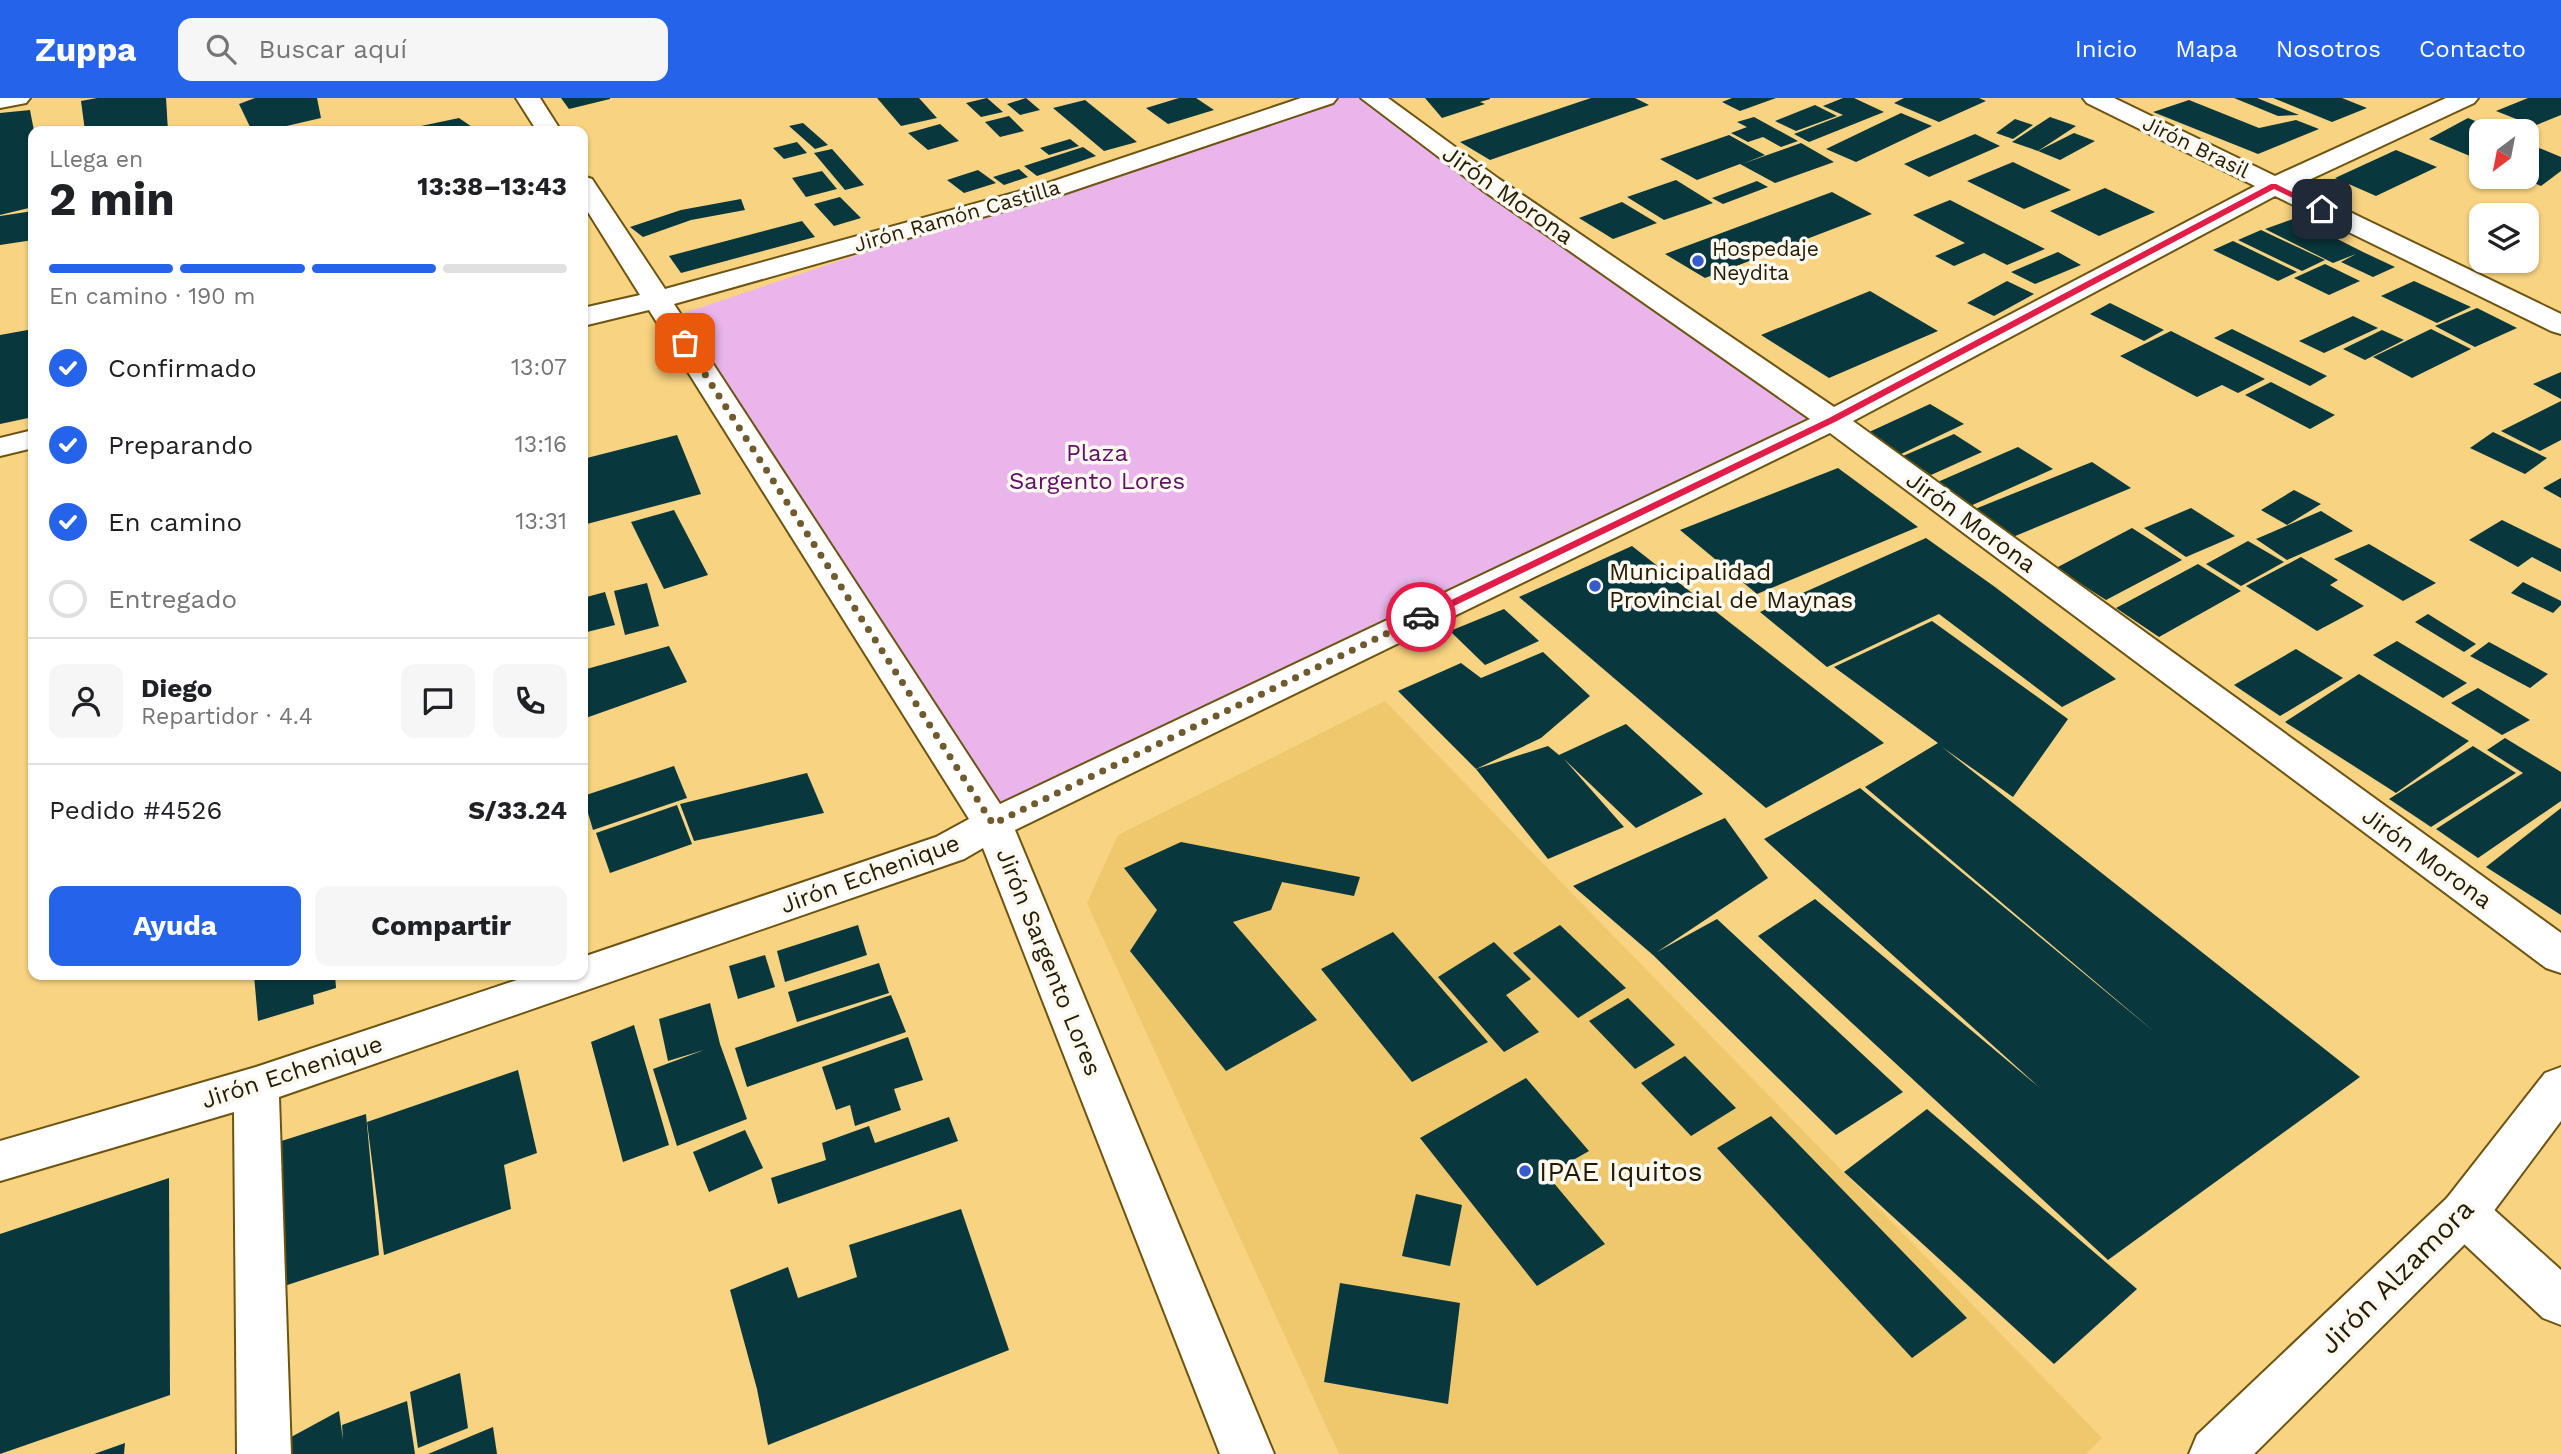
<!DOCTYPE html>
<html lang="es">
<head>
<meta charset="utf-8">
<style>
	:root { --surface:#fff; --page:#f6f6f6; --text:#202124; --muted:#757577; --line:#e0e0e0; --accent:#2563eb }
	body { margin:0; font-family:"Work Sans",sans-serif; background:var(--page); color:var(--text); height:100vh; display:flex; flex-direction:column; font-size:26px; white-space:nowrap }
	* { box-sizing:border-box; margin:0 }
	p { font-size:23px; color:var(--muted) }
	.icon { flex:none; width:38px; height:38px; fill:none; stroke:currentColor; stroke-width:2; stroke-linecap:round; stroke-linejoin:round }
	.map { position:relative; flex:1; overflow:hidden }
	.panel { position:absolute; left:28px; top:28px; width:560px; height:854px; display:flex; flex-direction:column; background:var(--surface); border-radius:14px; box-shadow:0 2px 5px #0004 }
	.panel>* { flex:none }
	.needle { width:46px; rotate:212deg }
	.tools { position:absolute; left:2469px; top:21px; display:grid; gap:14px }
	.tools a { display:grid; place-items:center; width:70px; height:70px; border-radius:14px; background:var(--surface); box-shadow:0 2px 5px #0004; font-size:35px }
	.pin { position:absolute; display:grid; place-items:center; width:60px; height:60px; color:#fff; margin:-30px; border-radius:14px; box-shadow:0 4px 10px #0006 }
	.courier { position:absolute; display:grid; place-items:center; width:70px; height:70px; margin:-35px; border:5px solid #e11d48; border-radius:50%; background:#fff; color:#222; box-shadow:0 2px 9px #0007 }
	.summary em { font-style:normal; font-weight:700 }
	.summary div { display:flex; flex-direction:column-reverse }
	.summary { display:flex; align-items:center; justify-content:space-between; height:119px; padding:0 21px }
	h1 { font-size:46px; font-weight:700; line-height:52px }
	.bar { display:grid; grid-template-columns:repeat(4,1fr); gap:10px 7px; align-content:center; height:84px; padding:0 21px }
	.bar i { height:9px; border-radius:5px; background:var(--line) }
	.bar .on { background:var(--accent) }
	.bar p { grid-column:span 4 }
	.line { display:flex; align-items:center; gap:18px; padding:0 21px; border-top:2px solid var(--line) }
	.line div { flex:1 }
	.round { display:grid; place-items:center; flex:none; width:74px; height:74px; border-radius:14px; background:var(--page) }
	ol { padding:0 21px; list-style:none }
	li { display:flex; align-items:center; gap:21px; height:77px }
	li p { margin-inline-start:auto }
	li .icon { padding:7px; border-radius:50%; background:var(--accent); color:#fff; stroke-width:4 }
	li:last-child { color:var(--muted) }
	li i { width:38px; height:38px; border:4px solid var(--line); border-radius:50% }
	.action { display:flex; gap:14px; margin-top:auto; padding:14px 21px }
	.action a { flex:1; height:80px; border-radius:14px; background:var(--accent); color:#fff; font-size:28px; font-weight:700; line-height:80px; text-align:center }
	.action a+a { background:var(--page); color:var(--text) }
	header { display:flex; align-items:center; gap:42px; box-sizing:border-box; height:98px; padding:0 35px; background:var(--accent); color:#fff }
	header strong { font-size:33px }
	nav { display:flex; gap:38px; margin-inline-start:auto; font-size:24px }
	.search { width:490px; height:63px; background:var(--page); display:flex; align-items:center; gap:18px; box-sizing:border-box; padding:0 24px; border-radius:14px; color:var(--muted); font-size:26px }
	.map>svg:first-child { display:block }
	.built { fill:#efc76c }
	.green { fill:#eab5eb }
	.building { fill:#08383d }
	.lines { fill:none; stroke-linecap:round; stroke-linejoin:round }
	.street-casing { stroke:#6d5410; stroke-width:4 }
	.secondary-casing { stroke:#6d5410; stroke-width:4 }
	.street { fill:#fff; fill-rule:evenodd }
	.secondary { fill:#fff; fill-rule:evenodd }
	.route { fill:#e11d48 }
	.done { stroke:#705b2e; stroke-width:7; stroke-dasharray:0 12.6 }
	.poi-dot { fill:#355bcc; stroke:#fcf9f1; stroke-width:2.5 }
	.labels { text-anchor:middle; stroke-width:7; stroke-linejoin:round; paint-order:stroke }
	.far-street-label { font-size:21px; fill:#261b02; stroke:#fcf9f1 }
	.far-poi-label { font-size:21px; fill:#261b02; stroke:#fcf9f1; text-anchor:start }
	.street-label { font-size:24px; fill:#261b02; stroke:#fcf9f1 }
	.park-label { font-size:24px; fill:#631067; stroke:#fcf9f1 }
	.poi-label { font-size:24px; fill:#261b02; stroke:#fcf9f1; text-anchor:start }
	.near-poi-label { font-size:28px; fill:#261b02; stroke:#fcf9f1; text-anchor:start }
	.near-street-label { font-size:28px; fill:#261b02; stroke:#fcf9f1 }
</style>
</head>
<body>
<header>
<strong>Zuppa</strong>
<div class="search"><svg class="icon" aria-label="search" viewBox="0 0 24 24"><circle cx="10" cy="10" r="6"/><path d="M15 15l6 6"/></svg>Buscar aquí</div>
<nav><a>Inicio</a><a>Mapa</a><a>Nosotros</a><a>Contacto</a></nav>
</header>
<div class="map">
<svg width="2561" height="1356" viewBox="0 0 2561 1356">
	<rect width="100%" height="100%" fill="#f8d381"/>
	<polygon class="built" points="1385,603 2102,1340 2086,1356 1339,1356 1087,805 1118,737"/>
	<polygon class="green" points="1325,0 1373,0 1824,316 993,726 669,220"/>
	<g class="building">
		<polygon points="97,0 166,0 168,33 85,33 81,3"/>
		<polygon points="255,0 317,0 321,20 265,33 252,33 239,6"/>
		<polygon points="561,0 610,0 610,1 569,11"/>
		<polygon points="877,0 919,0 937,20 901,28"/>
		<polygon points="987,0 1003,14 981,19 966,5"/>
		<polygon points="1026,0 1040,12 1020,17 1007,6"/>
		<polygon points="1179,0 1196,0 1214,12 1168,26 1146,10"/>
		<polygon points="1425,0 1490,0 1490,1 1480,4 1485,6 1442,20"/>
		<polygon points="1591,0 1635,0 1649,7 1490,62 1460,44"/>
		<polygon points="1732,0 1776,0 1740,13 1722,4"/>
		<polygon points="1843,0 1854,0 1884,14 1809,44 1794,36 1843,17 1823,8"/>
		<polygon points="1904,0 1979,0 1986,3 1939,24 1894,5"/>
		<polygon points="2234,0 2257,0 2299,17 2278,18"/>
		<polygon points="2273,0 2342,0 2367,10 2332,24"/>
		<polygon points="2528,0 2561,0 2561,17 2534,28 2496,13"/>
		<polygon points="1085,2 1137,44 1104,53 1053,10"/>
		<polygon points="2189,2 2259,30 2296,22 2319,31 2258,56 2153,14"/>
		<polygon points="1815,7 1837,18 1796,33 1775,23"/>
		<polygon points="30,12 34,33 33,109 0,117 0,15"/>
		<polygon points="1901,15 1932,28 1856,64 1826,51"/>
		<polygon points="1009,18 1024,33 1000,39 985,24"/>
		<polygon points="1754,19 1798,43 1781,49 1763,39 1748,44 1731,35 1747,29 1737,24"/>
		<polygon points="2050,19 2076,28 2038,53 2012,44"/>
		<polygon points="459,20 478,33 402,33 402,32"/>
		<polygon points="2468,20 2499,33 2482,33 2482,63 2429,41"/>
		<polygon points="2015,21 2033,27 2013,41 1996,35"/>
		<polygon points="803,25 828,47 815,51 789,28"/>
		<polygon points="940,26 959,43 928,52 908,35"/>
		<polygon points="2074,35 2095,43 2060,62 2038,53"/>
		<polygon points="1975,36 2000,48 1929,79 1904,66"/>
		<polygon points="1729,37 1765,57 1742,66 1801,45 1834,64 1775,85 1740,66 1697,82 1660,61"/>
		<polygon points="1070,41 1079,48 1049,57 1040,50"/>
		<polygon points="797,44 807,55 784,61 773,50"/>
		<polygon points="2527,45 2561,59 2561,73 2541,88 2520,79 2527,79"/>
		<polygon points="1083,49 1096,58 1037,78 1024,68"/>
		<polygon points="832,51 864,87 845,92 814,55"/>
		<polygon points="2396,52 2437,69 2376,98 2335,80"/>
		<polygon points="2013,64 2071,92 2024,111 1967,83"/>
		<polygon points="1019,71 1028,79 1004,87 993,79"/>
		<polygon points="978,72 996,85 964,95 947,82"/>
		<polygon points="822,73 837,91 806,99 792,80"/>
		<polygon points="1676,82 1713,105 1664,122 1627,99"/>
		<polygon points="1757,83 1768,89 1723,106 1712,100"/>
		<polygon points="2105,90 2155,114 2099,138 2050,113"/>
		<polygon points="1832,94 1872,116 1705,180 1665,156"/>
		<polygon points="840,99 861,120 834,128 814,106"/>
		<polygon points="741,101 745,112 691,122 643,139 630,129 681,112"/>
		<polygon points="1950,102 2045,151 2007,167 1984,155 1954,168 1935,158 1965,145 1913,117"/>
		<polygon points="1622,104 1657,125 1613,141 1579,120"/>
		<polygon points="33,113 33,142 0,147 0,118"/>
		<polygon points="2296,120 2363,154 2395,169 2373,179 2341,164 2356,156 2333,165 2265,131"/>
		<polygon points="802,123 815,139 681,175 669,158"/>
		<polygon points="2261,132 2325,162 2302,173 2238,142"/>
		<polygon points="2233,143 2297,174 2278,183 2213,152"/>
		<polygon points="2058,154 2081,167 2035,186 2011,174"/>
		<polygon points="2325,166 2360,183 2329,197 2294,180"/>
		<polygon points="2007,183 2034,196 1994,218 1967,205"/>
		<polygon points="2414,183 2471,209 2437,225 2381,198"/>
		<polygon points="1870,193 1938,233 1829,280 1761,237"/>
		<polygon points="2110,205 2164,232 2144,243 2090,216"/>
		<polygon points="2477,210 2517,230 2475,249 2435,228"/>
		<polygon points="2353,218 2378,230 2324,255 2299,243"/>
		<polygon points="33,231 33,319 0,326 0,237"/>
		<polygon points="2232,231 2327,278 2310,288 2214,240"/>
		<polygon points="2431,231 2471,251 2412,280 2373,259"/>
		<polygon points="2382,232 2404,242 2365,262 2343,251"/>
		<polygon points="2171,233 2265,281 2238,295 2222,287 2197,299 2120,258"/>
		<polygon points="2561,274 2561,301 2533,286"/>
		<polygon points="2271,284 2335,317 2310,331 2245,297"/>
		<polygon points="2561,303 2561,342 2540,353 2501,333"/>
		<polygon points="1930,306 1964,326 1901,356 1867,335"/>
		<polygon points="2493,334 2547,360 2525,376 2470,350"/>
		<polygon points="1954,336 1982,354 1931,377 1903,358"/>
		<polygon points="677,337 701,396 583,427 583,361"/>
		<polygon points="2018,349 2053,371 1968,409 1933,386"/>
		<polygon points="2092,364 2131,390 2008,441 1970,413"/>
		<polygon points="1838,370 1918,429 1757,496 1680,432"/>
		<polygon points="2561,380 2561,400 2543,390"/>
		<polygon points="2294,392 2321,406 2287,427 2261,412"/>
		<polygon points="2191,410 2235,438 2186,459 2144,430"/>
		<polygon points="674,412 708,477 664,491 631,424"/>
		<polygon points="2321,413 2353,433 2287,462 2256,441"/>
		<polygon points="2502,422 2561,451 2561,474 2532,459 2518,469 2469,442"/>
		<polygon points="2132,430 2182,462 2106,502 2056,470"/>
		<polygon points="1926,440 1995,489 2116,581 2062,609 1939,516 1827,569 1760,514"/>
		<polygon points="2248,443 2284,464 2241,488 2206,466"/>
		<polygon points="2369,446 2436,485 2403,503 2334,461"/>
		<polygon points="1632,448 1884,645 1766,710 1519,499"/>
		<polygon points="2301,459 2338,482 2330,487 2364,508 2317,533 2246,488"/>
		<polygon points="2198,466 2241,493 2159,539 2116,510"/>
		<polygon points="2523,484 2561,503 2561,507 2553,515 2511,495"/>
		<polygon points="647,485 659,528 625,537 614,493"/>
		<polygon points="605,494 615,527 583,535 583,500"/>
		<polygon points="1504,511 1539,543 1485,567 1450,533"/>
		<polygon points="2428,516 2476,546 2464,554 2415,524"/>
		<polygon points="1932,523 2068,621 2013,699 1942,649 2360,979 2108,1162 1758,838 1815,801 2040,990 1764,741 1860,690 2157,936 1865,689 1938,645 1834,569"/>
		<polygon points="2397,543 2467,585 2443,600 2373,557"/>
		<polygon points="2489,544 2548,576 2530,590 2470,558"/>
		<polygon points="669,548 687,584 583,621 583,572"/>
		<polygon points="2296,551 2343,580 2280,618 2234,587"/>
		<polygon points="1543,554 1590,598 1541,640 1476,671 1398,593 1461,565 1481,580"/>
		<polygon points="2359,576 2469,643 2396,695 2285,624"/>
		<polygon points="2478,590 2530,622 2502,637 2451,605"/>
		<polygon points="1626,626 1703,696 1636,730 1564,661 1624,729 1548,761 1476,671 1548,648 1559,657"/>
		<polygon points="2505,640 2561,674 2561,703 2478,760 2436,731 2523,675 2487,652"/>
		<polygon points="2473,648 2516,675 2431,729 2389,701"/>
		<polygon points="674,668 687,700 593,732 583,698"/>
		<polygon points="807,675 824,715 694,743 680,706"/>
		<polygon points="677,707 692,746 610,775 596,735"/>
		<polygon points="2561,710 2561,817 2486,769"/>
		<polygon points="1725,720 1768,780 1657,854 1717,821 1903,994 1836,1037 1653,857 1573,788"/>
		<polygon points="1181,744 1360,779 1354,798 1282,784 1271,812 1233,824 1317,922 1226,973 1130,853 1157,812 1124,770"/>
		<polygon points="858,827 867,857 785,884 777,853"/>
		<polygon points="1560,827 1626,890 1578,920 1513,855"/>
		<polygon points="1393,834 1488,944 1412,984 1321,871"/>
		<polygon points="1494,844 1531,881 1506,897 1539,934 1504,954 1438,879"/>
		<polygon points="765,857 775,889 738,901 729,868"/>
		<polygon points="879,865 889,895 797,924 788,894"/>
		<polygon points="254,877 335,877 336,890 313,897 314,906 258,923"/>
		<polygon points="891,897 906,934 747,989 735,950"/>
		<polygon points="1628,900 1675,947 1635,971 1589,923"/>
		<polygon points="710,905 720,946 747,1021 677,1048 653,971 704,952 668,963 659,921"/>
		<polygon points="634,927 669,1047 623,1064 591,944"/>
		<polygon points="908,939 923,982 894,991 901,1012 855,1028 850,1007 836,1012 822,969"/>
		<polygon points="1685,958 1736,1010 1691,1038 1641,985"/>
		<polygon points="518,972 537,1055 504,1067 511,1111 384,1157 367,1024"/>
		<polygon points="1526,980 1589,1053 1547,1077 1605,1146 1537,1188 1420,1040"/>
		<polygon points="1927,1011 2137,1191 2054,1266 1844,1074"/>
		<polygon points="366,1016 379,1157 272,1192 269,1047"/>
		<polygon points="1771,1018 1967,1220 1912,1260 1717,1050"/>
		<polygon points="949,1019 958,1043 778,1106 771,1080 826,1062 822,1045 869,1028 875,1045"/>
		<polygon points="745,1032 763,1070 709,1094 693,1054"/>
		<polygon points="169,1080 170,1297 0,1356 0,1136"/>
		<polygon points="1416,1096 1462,1107 1450,1168 1402,1158"/>
		<polygon points="961,1111 1009,1252 768,1347 757,1291 730,1192 788,1169 798,1200 857,1179 849,1147"/>
		<polygon points="1340,1185 1460,1205 1448,1306 1324,1284"/>
		<polygon points="460,1275 468,1330 418,1350 410,1294"/>
		<polygon points="407,1303 415,1356 282,1356 282,1344 339,1313 343,1342 342,1327"/>
		<polygon points="493,1329 497,1356 428,1356"/>
		<polygon points="125,1345 124,1356 94,1356"/>
	</g>
	<g class="lines">
		<g class="street-casing">
			<g id="street">
				<polygon points="0,0 30,0 26,5 0,10"/>
				<polygon points="516,0 540,0 561,33 537,33"/>
				<polygon points="1301,0 1337,0 1333,5 1057,98 674,206 1000,706 1810,321 1481,91 1361,0 1388,0 1499,81 1834,309 2255,88 2087,5 2083,0 2114,0 2275,78 2446,0 2478,0 2474,5 2296,88 2561,216 2561,236 2551,233 2275,98 1853,323 2561,835 2561,875 2546,870 1830,335 1015,732 1274,1356 1220,1356 983,750 964,761 279,999 291,1356 237,1356 234,1014 0,1083 0,1043 256,969 532,877 583,877 583,859 936,739 969,721 649,212 583,228 583,210 640,197 583,106 583,78 592,81 665,191 1039,88"/>
				<polygon points="33,332 33,350 0,358 0,340"/>
				<polygon points="2464,1094 2481,1100 2561,1172 2561,1227 2543,1220 2447,1130 2440,1115 2447,1100"/>
			</g>
		</g>
		<g class="secondary-casing">
			<polygon id="secondary" points="2561,969 2561,1023 2481,1130 2254,1356 2189,1356 2197,1337 2447,1100 2545,975"/>
		</g>
		<use href="#street" class="street"/>
		<use href="#secondary" class="secondary"/>
	</g>
	<polygon class="route" points="2271,86 2276,86 2326,111 2319,113 2274,91 1835,324 1425,522 1416,519 1829,320"/>
	<g class="lines">
		<polyline class="done" points="685,245 993,726 1421,519"/>
	</g>
	<g class="poi-dot">
		<circle cx="1698" cy="163" r="7"/>
		<circle cx="1595" cy="488" r="7"/>
		<circle cx="1525" cy="1073" r="7"/>
	</g>
	<g class="labels">
		<g class="far-street-label">
			<text transform="translate(2196 49) rotate(26)" y="7">Jirón Brasil</text>
			<text transform="translate(957 118) rotate(-16)" y="7">Jirón Ramón Castilla</text>
		</g>
		<g class="far-poi-label">
			<text x="1712" y="158">Hospedaje<tspan x="1712" dy="24">Neydita</tspan></text>
		</g>
		<g class="street-label">
			<text transform="translate(1508 97) rotate(35)" y="8">Jirón Morona</text>
			<text transform="translate(1971 424) rotate(36)" y="8">Jirón Morona</text>
			<text transform="translate(2427 760) rotate(36)" y="8">Jirón Morona</text>
			<text transform="translate(870 776) rotate(-20)" y="8">Jirón Echenique</text>
			<text transform="translate(1049 864) rotate(68)" y="8">Jirón Sargento Lores</text>
			<text transform="translate(292 974) rotate(-18)" y="8">Jirón Echenique</text>
		</g>
		<g class="park-label">
			<text x="1097" y="363">Plaza<tspan x="1097" dy="28">Sargento Lores</tspan></text>
		</g>
		<g class="poi-label">
			<text x="1609" y="482">Municipalidad<tspan x="1609" dy="28">Provincial de Maynas</tspan></text>
		</g>
		<g class="near-poi-label">
			<text x="1539" y="1083">IPAE Iquitos</text>
		</g>
		<g class="near-street-label">
			<text transform="translate(2396 1178) rotate(-45)" y="10">Jirón Alzamora</text>
		</g>
	</g>
</svg>
<div class="tools">
<a><svg class="needle" viewBox="-14 -14 28 28"><path d="M0-13l5 13h-10z" fill="#e53935"/><path d="M0 13l5-13h-10z" fill="#757577"/></svg></a>
<a><svg class="icon" aria-label="layers" viewBox="0 0 24 24"><path d="M12 4l9 5-9 5-9-5zM3 14l9 5 9-5"/></svg></a>
</div>
<div class="pin" style="left:685px;top:245px;background:#ea580c"><svg class="icon" aria-label="bag" viewBox="0 0 24 24"><path d="M5 8h14l-1 12H6zM9 8a3 3 0 0 1 6 0"/></svg></div>
<div class="pin" style="left:2322px;top:111px;background:#1f2937"><svg class="icon" aria-label="home" viewBox="0 0 24 24"><path d="M3 11l9-7 9 7M6 9v11h12V9"/></svg></div>
<div class="courier" style="left:1421px;top:519px"><svg class="icon" aria-label="car" viewBox="0 0 24 24"><path d="M5 17H2v-5l4-1 3-4h7l3 4 3 1v5h-3M9 17h6M6 11h13"/><circle cx="7" cy="17" r="2"/><circle cx="17" cy="17" r="2"/></svg></div>
<section class="panel">
<div class="summary"><div><h1>2 min</h1><p>Llega en</p></div><em>13:38–13:43</em></div>
<div class="bar"><i class="on"></i><i class="on"></i><i class="on"></i><i></i><p>En camino · 190 m</p></div>
<ol>
<li><svg class="icon" aria-label="check" viewBox="0 0 24 24"><path d="M5 12l5 5 9-10"/></svg>Confirmado<p>13:07</p></li>
<li><svg class="icon" aria-label="check" viewBox="0 0 24 24"><path d="M5 12l5 5 9-10"/></svg>Preparando<p>13:16</p></li>
<li><svg class="icon" aria-label="check" viewBox="0 0 24 24"><path d="M5 12l5 5 9-10"/></svg>En camino<p>13:31</p></li>
<li><i></i>Entregado</li>
</ol>
<div class="line" style="height:126px"><a class="round"><svg class="icon" aria-label="person" viewBox="0 0 24 24"><circle cx="12" cy="8" r="4"/><path d="M4 21q1-7 8-7t8 7"/></svg></a><div><b>Diego</b><p>Repartidor · 4.4</p></div><a class="round"><svg class="icon" aria-label="chat" viewBox="0 0 24 24"><path d="M4 5h16v11H9l-5 4z"/></svg></a><a class="round"><svg class="icon" aria-label="phone" viewBox="0 0 24 24"><path d="M5 4h4l2 5-3 2q2 4 5 5l2-3 5 2v4C11 20 4 13 5 4z"/></svg></a></div>
<div class="line" style="height:91px"><div>Pedido #4526</div><b>S/33.24</b></div>
<div class="action"><a>Ayuda</a><a>Compartir</a></div>
</section>
</div>
</body>
</html>
